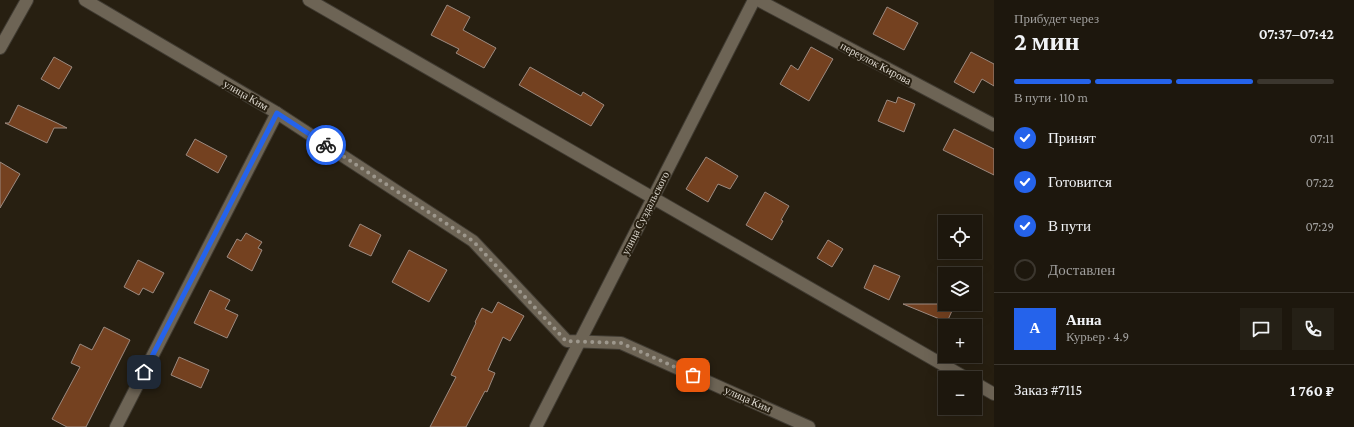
<!DOCTYPE html>
<html lang="ru">
<head>
<meta charset="utf-8">
<style>
	:root { --surface:#1d170d; --page:#252016; --text:#f1f3f6; --muted:#a09f9d; --line:#3b362e; --accent:#2563eb }
	body { margin:0; font-family:"Crimson Pro",serif; background:var(--page); color:var(--text); height:100vh; display:flex; flex-direction:column; font-size:15px; white-space:nowrap }
	* { box-sizing:border-box; margin:0 }
	p { font-size:13px; color:var(--muted) }
	.icon { flex:none; width:22px; height:22px; fill:none; stroke:currentColor; stroke-width:2; stroke-linecap:round; stroke-linejoin:round }
	.map { position:relative; flex:1; overflow:hidden }
	.side { display:flex; flex-direction:column; background:var(--surface); width:360px }
	.side>* { flex:none }
	.fabs { position:absolute; left:938px; top:215px; display:grid; gap:8px }
	.fabs a { display:grid; place-items:center; width:44px; height:44px; border-radius:0px; background:var(--surface); box-shadow:0 4px 16px #0002,0 0 0 1px var(--line); font-size:20px }
	.pin { position:absolute; display:grid; place-items:center; width:34px; height:34px; color:#fff; margin:-17px; border-radius:8px; box-shadow:0 2px 6px #0006 }
	.courier { position:absolute; display:grid; place-items:center; width:40px; height:40px; margin:-20px; border:3px solid #2563eb; border-radius:50%; background:#fff; color:#222; box-shadow:0 1px 5px #0007 }
	.headline em { font-style:normal; font-weight:600 }
	.headline div { display:flex; flex-direction:column-reverse }
	.headline { display:flex; align-items:center; justify-content:space-between; height:68px; padding:0 20px }
	h1 { font-size:26px; font-weight:600; line-height:30px }
	.bar { display:grid; grid-template-columns:repeat(4,1fr); gap:6px 4px; align-content:center; height:48px; padding:0 20px }
	.bar i { height:5px; border-radius:3px; background:var(--line) }
	.bar .selected { background:var(--accent) }
	.bar p { grid-column:span 4 }
	.line { display:flex; align-items:center; gap:10px; padding:0 20px; border-top:1px solid var(--line) }
	.line div { flex:1 }
	.round { display:grid; place-items:center; flex:none; width:42px; height:42px; border-radius:0px; background:var(--page) }
	ol { padding:0 20px; list-style:none }
	li { display:flex; align-items:center; gap:12px; height:44px }
	li p { margin-inline-start:auto }
	li .icon { padding:4px; border-radius:50%; background:var(--accent); color:#fff; stroke-width:4 }
	li:last-child { color:var(--muted) }
	li i { width:22px; height:22px; border:2px solid var(--line); border-radius:50% }
	main { display:flex; flex:1; min-height:0 }
	.map>svg:first-child { display:block }
	.building { fill:#744120; stroke:#9c8a80 }
	.lines { fill:none; stroke-linecap:round; stroke-linejoin:round }
	.street-casing { stroke:#403b32; stroke-width:14 }
	.street { stroke:#6d6455; stroke-width:12 }
	.done { stroke:#9d978c; stroke-width:4; stroke-dasharray:0 7.2 }
	.route { stroke:#2563eb; stroke-width:5 }
	.labels { text-anchor:middle; stroke-width:4; stroke-linejoin:round; paint-order:stroke }
	.street-label { font-size:11px; fill:#ddd8cf; stroke:#271f11 }
</style>
</head>
<body>
<main>
<div class="map">
<svg width="994" height="427" viewBox="0 0 994 427">
	<rect width="100%" height="100%" fill="#271f11"/>
	<g class="building">
		<polygon points="447,5 470,17 463,30 496,48 484,68 456,53 459,49 431,35"/>
		<polygon points="887,7 918,23 904,50 873,34"/>
		<polygon points="811,47 833,59 809,101 780,84 791,65 798,70"/>
		<polygon points="971,52 994,64 994,86 982,79 974,93 954,82"/>
		<polygon points="54,57 72,67 59,89 41,79"/>
		<polygon points="530,67 581,96 583,92 604,105 591,126 519,85"/>
		<polygon points="898,97 915,104 904,132 878,121 887,100 896,103"/>
		<polygon points="18,105 57,123 67,128 54,128 47,143 5,123 9,123"/>
		<polygon points="954,129 994,149 994,175 943,150"/>
		<polygon points="195,139 227,156 218,173 186,155"/>
		<polygon points="706,157 738,176 730,189 718,184 708,202 686,189"/>
		<polygon points="0,162 20,174 0,208"/>
		<polygon points="765,192 789,206 781,220 783,221 772,240 746,225"/>
		<polygon points="360,224 381,235 371,256 349,246"/>
		<polygon points="246,233 262,242 258,248 262,250 252,271 227,257 237,239 241,241"/>
		<polygon points="828,240 843,249 832,267 817,258"/>
		<polygon points="409,250 447,270 429,302 392,282"/>
		<polygon points="138,260 164,273 153,293 143,288 139,295 124,287"/>
		<polygon points="874,265 900,276 889,300 864,288"/>
		<polygon points="210,290 230,300 225,309 238,315 227,338 194,323"/>
		<polygon points="498,302 524,316 510,341 503,337 488,370 495,373 487,392 485,391 466,427 430,427 456,377 451,375 476,323 475,322 482,308 492,313"/>
		<polygon points="903,304 955,304 947,322"/>
		<polygon points="104,327 130,340 86,427 67,427 52,419 80,367 71,363 80,344 92,350"/>
		<polygon points="179,357 209,370 201,388 171,375"/>
	</g>
	<g class="lines">
		<g class="street-casing">
			<g id="street">
				<polyline points="85,0 277,113 473,241 567,341 621,343 809,427"/>
				<polyline points="309,0 966,378"/>
				<polyline points="758,0 994,125"/>
				<polyline points="0,48 27,0"/>
				<polyline points="975,383 994,394"/>
				<polyline points="116,427 277,113"/>
				<polyline points="536,427 754,0"/>
			</g>
		</g>
		<use href="#street" class="street"/>
	</g>
	<g class="lines">
		<polyline class="done" points="326,145 473,241 566,341 621,343 693,375"/>
		<polyline class="route" points="144,372 277,113 326,145"/>
	</g>
	<g class="labels">
		<g class="street-label">
			<text transform="translate(876 63) rotate(28)" y="4">переулок Кирова</text>
			<text transform="translate(246 95) rotate(30)" y="4">улица Ким</text>
			<text transform="translate(645 213) rotate(-63)" y="4">улица Суздальского</text>
			<text transform="translate(748 399) rotate(24)" y="4">улица Ким</text>
		</g>
	</g>
</svg>
<div class="fabs">
<a><svg class="icon" aria-label="locate" viewBox="0 0 24 24"><circle cx="12" cy="12" r="6"/><path d="M12 2v4M12 18v4M2 12h4M18 12h4"/></svg></a>
<a><svg class="icon" aria-label="layers" viewBox="0 0 24 24"><path d="M12 4l9 5-9 5-9-5zM3 14l9 5 9-5"/></svg></a>
<a>+</a>
<a>−</a>
</div>
<div class="pin" style="left:693px;top:375px;background:#ea580c"><svg class="icon" aria-label="bag" viewBox="0 0 24 24"><path d="M5 8h14l-1 12H6zM9 8a3 3 0 0 1 6 0"/></svg></div>
<div class="pin" style="left:144px;top:372px;background:#1f2937"><svg class="icon" aria-label="home" viewBox="0 0 24 24"><path d="M3 11l9-7 9 7M6 9v11h12V9"/></svg></div>
<div class="courier" style="left:326px;top:145px"><svg class="icon" aria-label="bike" viewBox="0 0 24 24"><circle cx="6" cy="16" r="4"/><circle cx="18" cy="16" r="4"/><path d="M6 16l4-8h5l3 8M10 8l3 8H6M13 5h3"/></svg></div>
</div>
<section class="side">
<div class="headline"><div><h1>2 мин</h1><p>Прибудет через</p></div><em>07:37–07:42</em></div>
<div class="bar"><i class="selected"></i><i class="selected"></i><i class="selected"></i><i></i><p>В пути · 110 m</p></div>
<ol>
<li><svg class="icon" aria-label="check" viewBox="0 0 24 24"><path d="M5 12l5 5 9-10"/></svg>Принят<p>07:11</p></li>
<li><svg class="icon" aria-label="check" viewBox="0 0 24 24"><path d="M5 12l5 5 9-10"/></svg>Готовится<p>07:22</p></li>
<li><svg class="icon" aria-label="check" viewBox="0 0 24 24"><path d="M5 12l5 5 9-10"/></svg>В пути<p>07:29</p></li>
<li><i></i>Доставлен</li>
</ol>
<div class="line" style="height:72px"><b class="round" style="background:var(--accent);color:#fff">А</b><div><b>Анна</b><p>Курьер · 4.9</p></div><a class="round"><svg class="icon" aria-label="chat" viewBox="0 0 24 24"><path d="M4 5h16v11H9l-5 4z"/></svg></a><a class="round"><svg class="icon" aria-label="phone" viewBox="0 0 24 24"><path d="M5 4h4l2 5-3 2q2 4 5 5l2-3 5 2v4C11 20 4 13 5 4z"/></svg></a></div>
<div class="line" style="height:52px"><div>Заказ #7115</div><b>1 760 ₽</b></div>
</section>
</main>
</body>
</html>
